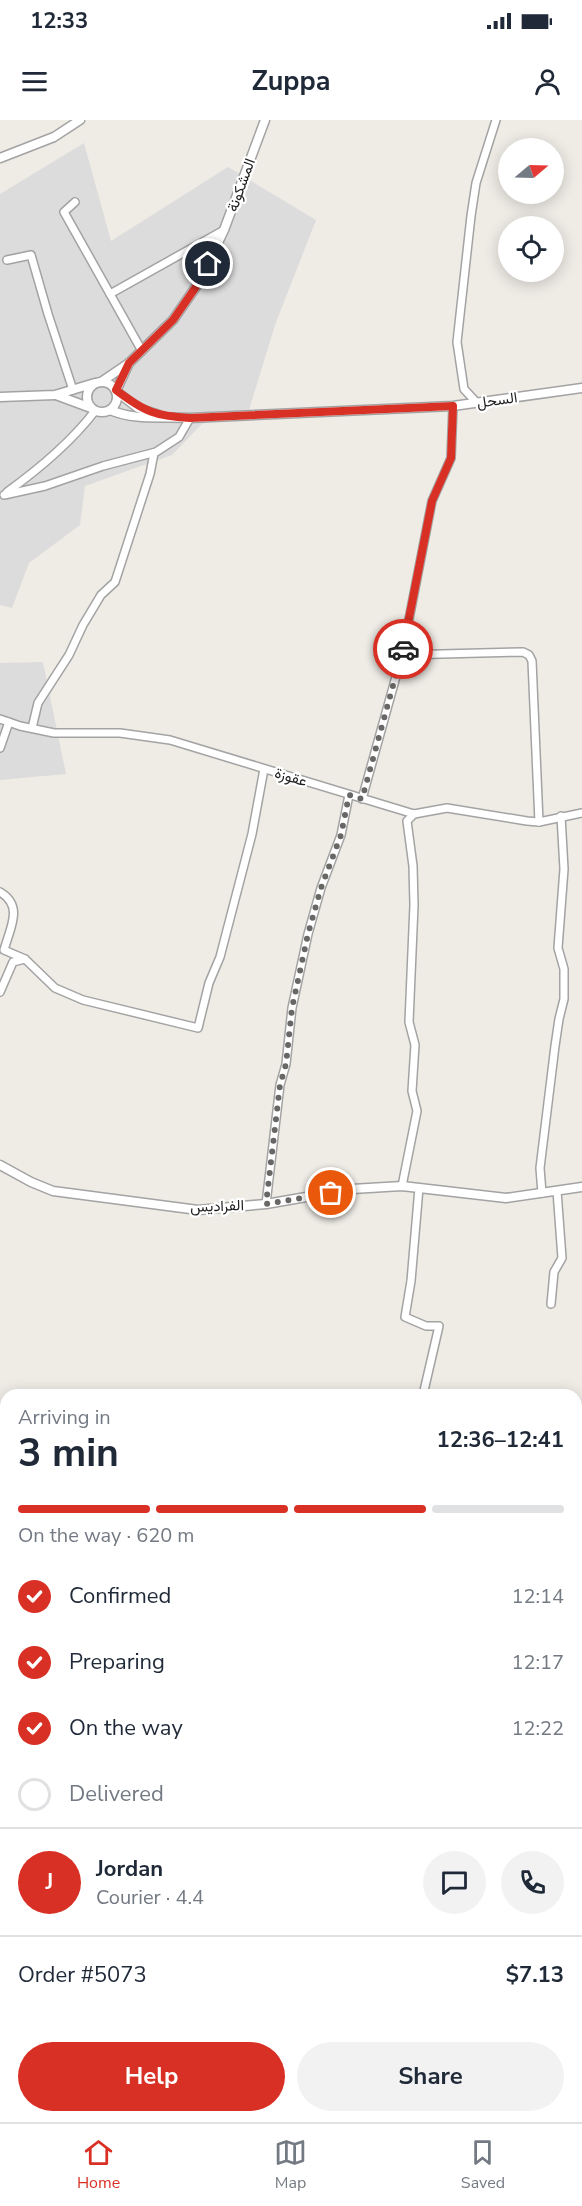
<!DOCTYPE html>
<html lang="en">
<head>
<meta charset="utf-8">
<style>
	:root { --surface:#fff; --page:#f2f2f3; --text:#1f2937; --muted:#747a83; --line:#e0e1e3; --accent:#d93025 }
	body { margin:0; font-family:"Nunito Sans",Vazirmatn,sans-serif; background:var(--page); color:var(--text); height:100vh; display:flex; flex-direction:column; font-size:22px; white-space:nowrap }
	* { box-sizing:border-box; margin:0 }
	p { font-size:20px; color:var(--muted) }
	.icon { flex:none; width:33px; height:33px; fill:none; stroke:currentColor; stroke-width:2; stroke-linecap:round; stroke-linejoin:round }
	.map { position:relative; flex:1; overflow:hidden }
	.sheet { position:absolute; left:0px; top:1269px; width:582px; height:734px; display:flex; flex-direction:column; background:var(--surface); border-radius:18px 18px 0 0; box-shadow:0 3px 15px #0003 }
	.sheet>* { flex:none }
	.needle { width:39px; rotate:71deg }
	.controls { position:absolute; left:498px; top:18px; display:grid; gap:12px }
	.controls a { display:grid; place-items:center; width:66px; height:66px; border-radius:50%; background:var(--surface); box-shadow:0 3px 15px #0003; font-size:30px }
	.pin { position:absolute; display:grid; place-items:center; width:51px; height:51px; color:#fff; margin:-26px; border:3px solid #fff; border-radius:50%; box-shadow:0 2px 6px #0007 }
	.courier { position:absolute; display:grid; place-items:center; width:60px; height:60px; margin:-30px; border:4px solid #d93025; border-radius:50%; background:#fff; color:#222; box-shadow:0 2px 8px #0007 }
	.headline em { font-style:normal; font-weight:700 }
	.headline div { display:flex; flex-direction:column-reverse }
	.headline { display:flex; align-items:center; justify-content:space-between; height:102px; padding:0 18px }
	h1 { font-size:39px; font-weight:700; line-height:45px }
	.bar { display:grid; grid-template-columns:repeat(4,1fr); gap:9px 6px; align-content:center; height:72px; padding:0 18px }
	.bar i { height:8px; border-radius:4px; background:var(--line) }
	.bar .on { background:var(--accent) }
	.bar p { grid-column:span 4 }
	.line { display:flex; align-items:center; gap:15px; padding:0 18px; border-top:2px solid var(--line) }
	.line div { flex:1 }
	.round { display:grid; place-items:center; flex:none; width:63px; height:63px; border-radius:32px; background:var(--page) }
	ol { padding:0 18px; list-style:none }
	li { display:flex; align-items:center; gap:18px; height:66px }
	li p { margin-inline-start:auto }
	li .icon { padding:6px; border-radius:50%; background:var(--accent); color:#fff; stroke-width:4 }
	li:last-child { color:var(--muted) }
	li i { width:33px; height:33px; border:3px solid var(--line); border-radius:50% }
	.button { display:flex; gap:12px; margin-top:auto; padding:12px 18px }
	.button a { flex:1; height:69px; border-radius:36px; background:var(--accent); color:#fff; font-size:24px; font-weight:700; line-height:69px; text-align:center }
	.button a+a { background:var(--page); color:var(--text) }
	.status { display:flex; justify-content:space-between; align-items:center; height:42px; padding:0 30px; background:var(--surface); direction:ltr }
	.status svg { height:16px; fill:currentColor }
	header { display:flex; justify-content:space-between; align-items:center; height:78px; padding:0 18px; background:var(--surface); font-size:27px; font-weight:700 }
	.tabs { display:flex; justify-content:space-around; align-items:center; height:84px; border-top:2px solid var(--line); background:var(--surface); font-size:16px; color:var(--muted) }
	.tabs a { display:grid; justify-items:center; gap:3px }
	.tabs .on { color:var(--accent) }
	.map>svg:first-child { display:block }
	.residential { fill:#dddcdc }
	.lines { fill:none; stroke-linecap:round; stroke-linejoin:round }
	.minor-casing { stroke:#a3a3a3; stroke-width:10 }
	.tertiary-casing { stroke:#a3a3a3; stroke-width:11 }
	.minor { stroke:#fff; stroke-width:7 }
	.tertiary { stroke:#fff; stroke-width:8 }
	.done { stroke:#686765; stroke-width:6; stroke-dasharray:0 10.8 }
	.route { stroke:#d93025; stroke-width:8 }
	.labels { text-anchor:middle; stroke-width:4.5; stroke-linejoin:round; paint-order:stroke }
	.street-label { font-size:15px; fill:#1f1f1f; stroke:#fff }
</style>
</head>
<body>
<div class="status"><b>12:33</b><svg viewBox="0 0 49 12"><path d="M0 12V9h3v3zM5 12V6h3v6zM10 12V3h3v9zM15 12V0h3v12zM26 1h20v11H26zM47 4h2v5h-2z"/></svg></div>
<header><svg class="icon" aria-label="menu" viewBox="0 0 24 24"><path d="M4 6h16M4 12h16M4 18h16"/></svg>Zuppa<svg class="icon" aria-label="person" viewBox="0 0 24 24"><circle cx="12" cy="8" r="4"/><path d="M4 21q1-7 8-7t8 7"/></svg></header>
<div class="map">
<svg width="582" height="2002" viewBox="0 0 582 2002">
	<rect width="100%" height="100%" fill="#efece6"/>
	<g class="residential">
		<polygon points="84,23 111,121 228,47 316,100 275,205 249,290 202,304 172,335 85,366 80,405 29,443 12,488 0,485 0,74"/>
		<polygon points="43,542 66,654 0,660 0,543"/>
		<polygon points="0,1413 6,1418 6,1996 576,1996 576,1805 582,1808 582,2002 0,2002"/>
	</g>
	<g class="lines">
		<g class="minor-casing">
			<g id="minor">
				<polyline points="75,82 64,92 142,231"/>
				<polyline points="7,140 31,135 48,194 73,270"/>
				<polyline points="110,174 224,110"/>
				<polyline points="477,283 464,269 457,222 471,96 476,63 496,0"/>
				<path d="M 7,372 C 39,349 71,322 95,291"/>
				<polyline points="4,375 45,366 103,346 156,332 179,317 190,298"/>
				<polyline points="402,535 432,381 451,338 453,286"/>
				<polyline points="0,599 20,606 54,613 120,613 170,620 414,694 447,688 527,701 539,702 582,693"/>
				<polyline points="32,608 38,583 69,535 83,505 101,475 115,462 150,354 154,333"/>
				<polyline points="0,628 9,602"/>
				<polyline points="362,679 402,535 523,532 529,535 532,541 539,702"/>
				<path d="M 0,772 C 24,786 10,808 4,830 L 25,839 L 55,868 L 83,880 L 198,908 L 209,863 L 220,837 L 252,714 L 264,649"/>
				<polyline points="0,872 13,842 25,839"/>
				<polyline points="402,1066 417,991 412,971 415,925 409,902 414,785 413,746 407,701 414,694"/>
				<polyline points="419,1068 411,1161 405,1197 426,1206 439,1206 423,1275"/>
				<polyline points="542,1073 540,1048 555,926 559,899 564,879 564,849 558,828 564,749 561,696"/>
				<polyline points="266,1084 280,965 286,944 292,888 308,814 321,768 341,715 349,675"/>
				<polyline points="551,1184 554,1152 562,1138 557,1071"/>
				<polyline points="576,1348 582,1350"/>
				<polyline points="0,1975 6,1975"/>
				<polyline points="120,1996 135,2002"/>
				<polyline points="576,1996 582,1986"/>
				<polyline points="171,2002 174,1996"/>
				<polyline points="241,2002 245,1996"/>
				<polyline points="361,2002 364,1996"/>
				<polyline points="452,2002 455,1996"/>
			</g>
		</g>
		<g class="tertiary-casing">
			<g id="tertiary">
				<polyline points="0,38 54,17 80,0"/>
				<polyline points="129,243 116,271 138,288 159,295"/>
				<circle cx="102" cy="277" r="15"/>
				<polyline points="101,262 129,243 173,200 200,161 224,110 265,0"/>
				<polyline points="56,275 91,288"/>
				<polyline points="0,277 55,275 95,263"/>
				<path d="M 110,290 C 136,301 162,296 190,298 L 453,286 L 582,268"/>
				<polyline points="0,1045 31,1062 53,1071 198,1090 266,1084 352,1069 402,1066 506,1078 582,1067"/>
				<polyline points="0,1478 6,1480"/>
				<polyline points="576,1529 582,1531"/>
			</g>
		</g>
		<use href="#minor" class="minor"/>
		<use href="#tertiary" class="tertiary"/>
	</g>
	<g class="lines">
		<polyline class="done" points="331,1073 266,1084 280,965 286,944 292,888 308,814 321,768 341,715 349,675 362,679 403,529"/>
		<path class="route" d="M 208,144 L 200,161 L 173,200 L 129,243 L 116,270 C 145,292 155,296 190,298 L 453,286 L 451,338 L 432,381 L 403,529"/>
	</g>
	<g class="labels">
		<g class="street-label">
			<text transform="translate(241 65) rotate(-70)" y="5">المشكونة</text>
			<text transform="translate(497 280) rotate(-8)" y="5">السحل</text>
			<text transform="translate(291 657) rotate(17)" y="5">عقوزة</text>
			<text transform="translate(217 1086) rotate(-2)" y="5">الفراديس</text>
		</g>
	</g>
</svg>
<div class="controls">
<a><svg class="needle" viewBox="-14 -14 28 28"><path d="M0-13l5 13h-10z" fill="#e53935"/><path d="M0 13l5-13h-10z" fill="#747a83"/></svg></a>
<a><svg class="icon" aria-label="locate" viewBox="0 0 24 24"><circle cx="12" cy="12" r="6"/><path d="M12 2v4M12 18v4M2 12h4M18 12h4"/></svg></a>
</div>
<div class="pin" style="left:331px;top:1073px;background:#ea580c"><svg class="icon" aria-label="bag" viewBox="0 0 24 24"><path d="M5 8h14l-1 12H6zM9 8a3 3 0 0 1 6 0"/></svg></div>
<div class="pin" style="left:208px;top:144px;background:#1f2937"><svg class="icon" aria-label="home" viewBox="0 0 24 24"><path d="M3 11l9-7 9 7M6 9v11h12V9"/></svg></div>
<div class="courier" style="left:403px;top:529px"><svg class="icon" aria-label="car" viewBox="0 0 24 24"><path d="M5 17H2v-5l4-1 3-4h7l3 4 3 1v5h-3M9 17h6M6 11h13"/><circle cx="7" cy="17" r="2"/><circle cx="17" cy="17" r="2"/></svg></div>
<section class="sheet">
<div class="headline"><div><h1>3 min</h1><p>Arriving in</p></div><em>12:36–12:41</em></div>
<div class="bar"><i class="on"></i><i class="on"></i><i class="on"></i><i></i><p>On the way · 620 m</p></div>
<ol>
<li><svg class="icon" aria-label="check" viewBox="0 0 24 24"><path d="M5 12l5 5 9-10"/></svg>Confirmed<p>12:14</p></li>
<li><svg class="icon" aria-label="check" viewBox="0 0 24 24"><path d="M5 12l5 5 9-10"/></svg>Preparing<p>12:17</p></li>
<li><svg class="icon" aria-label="check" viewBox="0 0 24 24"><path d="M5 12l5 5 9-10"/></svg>On the way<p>12:22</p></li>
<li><i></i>Delivered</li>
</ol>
<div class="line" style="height:108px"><b class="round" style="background:var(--accent);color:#fff">J</b><div><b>Jordan</b><p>Courier · 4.4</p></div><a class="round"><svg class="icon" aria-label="chat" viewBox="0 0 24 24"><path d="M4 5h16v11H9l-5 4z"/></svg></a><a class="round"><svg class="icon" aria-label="phone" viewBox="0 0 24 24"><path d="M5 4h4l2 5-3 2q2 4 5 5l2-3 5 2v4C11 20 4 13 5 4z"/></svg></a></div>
<div class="line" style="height:78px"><div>Order #5073</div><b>$7.13</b></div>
<div class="button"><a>Help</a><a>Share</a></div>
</section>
</div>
<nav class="tabs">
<a class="on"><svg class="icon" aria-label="home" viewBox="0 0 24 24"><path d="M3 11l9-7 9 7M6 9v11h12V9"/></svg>Home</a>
<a><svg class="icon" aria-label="map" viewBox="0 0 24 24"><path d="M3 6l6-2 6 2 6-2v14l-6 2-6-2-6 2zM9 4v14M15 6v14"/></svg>Map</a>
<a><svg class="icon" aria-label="saved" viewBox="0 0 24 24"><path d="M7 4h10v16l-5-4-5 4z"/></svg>Saved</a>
</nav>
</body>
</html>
